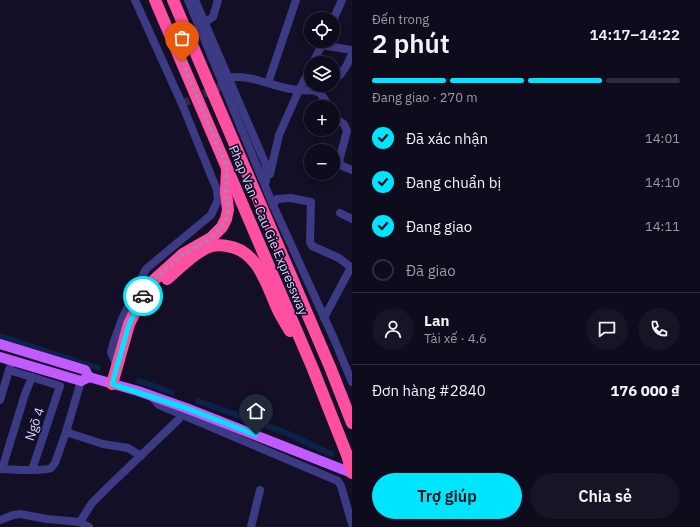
<!DOCTYPE html>
<html lang="vi">
<head>
<meta charset="utf-8">
<style>
	:root { --surface:#0e0b1c; --page:#171425; --text:#f1f3f6; --muted:#9b9ba3; --line:#2e2b3b; --accent:#00e5ff }
	body { margin:0; font-family:"IBM Plex Sans",sans-serif; background:var(--page); color:var(--text); height:100vh; display:flex; flex-direction:column; font-size:15px; white-space:nowrap }
	* { box-sizing:border-box; margin:0 }
	p { font-size:13px; color:var(--muted) }
	.icon { flex:none; width:22px; height:22px; fill:none; stroke:currentColor; stroke-width:2; stroke-linecap:round; stroke-linejoin:round }
	.map { position:relative; flex:1; overflow:hidden }
	.panel { display:flex; flex-direction:column; background:var(--surface); width:348px }
	.panel>* { flex:none }
	.buttons { position:absolute; left:304px; top:12px; display:grid; gap:8px }
	.buttons a { display:grid; place-items:center; width:36px; height:36px; border-radius:50%; background:var(--surface); box-shadow:0 2px 6px #0003,0 0 0 1px var(--line); font-size:20px }
	.pin { position:absolute; display:grid; place-items:center; width:34px; height:34px; color:#fff; margin:-41px -17px; border-radius:50% 50% 50% 0; rotate:-45deg; box-shadow:0 0 4px #0007 }
	.pin .icon { rotate:45deg }
	.courier { position:absolute; display:grid; place-items:center; width:40px; height:40px; margin:-20px; border:3px solid #00e5ff; border-radius:50%; background:#fff; color:#222; box-shadow:0 1px 5px #0007 }
	.summary em { font-style:normal; font-weight:600 }
	.summary div { display:flex; flex-direction:column-reverse }
	.summary { display:flex; align-items:center; justify-content:space-between; height:68px; padding:0 20px }
	h1 { font-size:26px; font-weight:600; line-height:30px }
	.bar { display:grid; grid-template-columns:repeat(4,1fr); gap:6px 4px; align-content:center; height:48px; padding:0 20px }
	.bar i { height:5px; border-radius:3px; background:var(--line) }
	.bar .active { background:var(--accent) }
	.bar p { grid-column:span 4 }
	.line { display:flex; align-items:center; gap:10px; padding:0 20px; border-top:1px solid var(--line) }
	.line div { flex:1 }
	.round { display:grid; place-items:center; flex:none; width:42px; height:42px; border-radius:21px; background:var(--page) }
	ol { padding:0 20px; list-style:none }
	li { display:flex; align-items:center; gap:12px; height:44px }
	li p { margin-inline-start:auto }
	li .icon { padding:4px; border-radius:50%; background:var(--accent); color:#111; stroke-width:4 }
	li:last-child { color:var(--muted) }
	li i { width:22px; height:22px; border:2px solid var(--line); border-radius:50% }
	.button { display:flex; gap:8px; margin-top:auto; padding:8px 20px }
	.button a { flex:1; height:46px; border-radius:24px; background:var(--accent); color:#111; font-size:16px; font-weight:600; line-height:46px; text-align:center }
	.button a+a { background:var(--page); color:var(--text) }
	main { display:flex; flex:1; min-height:0 }
	.map>svg:first-child { display:block }
	.lines { fill:none; stroke-linecap:round; stroke-linejoin:round }
	.canal { stroke:#0c2248; stroke-width:6 }
	.minor-tunnel { stroke:#312d47; stroke-width:8; stroke-dasharray:8 4; stroke-linecap:butt }
	.minor { stroke:#3d3a85; stroke-width:8 }
	.major { stroke:#c25bff; stroke-width:10 }
	.highway { stroke:#ff4fa3; stroke-width:12 }
	.done { stroke:#948fb3; stroke-width:4; stroke-dasharray:0 7.2 }
	.route { stroke:#00e5ff; stroke-width:5 }
	.labels { text-anchor:middle; stroke-width:3.5; stroke-linejoin:round; paint-order:stroke }
	.street-label { font-size:13px; fill:#d9d4ff; stroke:#130f26 }
</style>
</head>
<body>
<main>
<div class="map">
<svg width="352" height="527" viewBox="0 0 352 527">
	<rect width="100%" height="100%" fill="#130f26"/>
	<g class="lines">
		<g class="canal">
			<polyline points="0,336 98,368"/>
			<polyline points="139,381 171,392"/>
			<polyline points="198,401 284,432 331,454"/>
		</g>
		<polyline class="minor-tunnel" points="182,104 224,85"/>
		<g class="minor">
			<polyline points="188,0 273,205 334,339 352,382"/>
			<polyline points="195,0 266,165 266,181"/>
			<polyline points="333,20 342,0"/>
			<polyline points="204,23 213,17 218,0"/>
			<polyline points="321,45 352,50"/>
			<polyline points="313,63 323,42"/>
			<polyline points="340,75 347,65 352,54"/>
			<path d="M 228,78 C 251,73 276,89 299,90 C 306,91 311,89 318,92 C 324,96 326,101 328,107"/>
			<polyline points="268,83 296,0"/>
			<polyline points="333,117 344,124 347,131 339,161 342,166 352,170"/>
			<polyline points="270,174 279,135 299,90 311,67"/>
			<polyline points="273,205 277,199 291,198 311,202 310,242 312,246 339,258 352,268"/>
			<polyline points="340,213 352,219"/>
			<polyline points="324,318 350,269 352,268"/>
			<polyline points="117,367 111,352 114,341 122,319 146,269 211,215 218,200 217,190 182,104 135,0"/>
			<polyline points="9,370 60,386 32,470"/>
			<polyline points="151,396 159,405 338,481 341,486 352,524"/>
			<polyline points="0,400 10,367"/>
			<polyline points="66,432 103,444 128,448 141,456"/>
			<path d="M 0,469 C 10,469 44,472 51,468 C 52,467 53,465 55,463 L 66,432 L 81,381"/>
			<polyline points="2,469 25,394 32,377"/>
			<polyline points="0,520 13,515 20,514 47,519 80,522 89,527"/>
			<polyline points="80,522 92,503 108,487 179,419 180,414"/>
			<polyline points="251,527 260,490"/>
		</g>
		<g class="major">
			<polyline points="0,344 85,370 89,377"/>
			<polyline points="0,357 81,381 89,377 138,391 186,408 352,473"/>
		</g>
		<g class="highway">
			<polyline points="155,0 313,369 347,455 352,473"/>
			<polyline points="173,0 330,367 352,423"/>
			<path d="M 167,279 C 179,269 197,250 212,246 C 216,245 222,245 227,246 C 258,250 267,286 278,310 C 281,317 286,324 290,331"/>
			<polyline points="112,384 129,324 147,288 153,281 183,254 211,238 222,227 226,219 228,210 226,192 227,170"/>
		</g>
	</g>
	<g class="lines">
		<polyline class="done" points="143,296 147,288 153,281 183,254 211,238 222,227 226,219 228,210 226,192 227,167 182,62"/>
		<polyline class="route" points="143,296 129,324 112,384 186,408 256,435"/>
	</g>
	<g class="labels">
		<g class="street-label">
			<text transform="translate(269 230) rotate(67)" y="5">Phap Van - Cau Gie Expressway</text>
			<text transform="translate(34 424) rotate(-71)" y="5">Ngõ 4</text>
		</g>
	</g>
</svg>
<div class="buttons">
<a><svg class="icon" aria-label="locate" viewBox="0 0 24 24"><circle cx="12" cy="12" r="6"/><path d="M12 2v4M12 18v4M2 12h4M18 12h4"/></svg></a>
<a><svg class="icon" aria-label="layers" viewBox="0 0 24 24"><path d="M12 4l9 5-9 5-9-5zM3 14l9 5 9-5"/></svg></a>
<a>+</a>
<a>−</a>
</div>
<div class="pin" style="left:182px;top:62px;background:#ea580c"><svg class="icon" aria-label="bag" viewBox="0 0 24 24"><path d="M5 8h14l-1 12H6zM9 8a3 3 0 0 1 6 0"/></svg></div>
<div class="pin" style="left:256px;top:435px;background:#1f2937"><svg class="icon" aria-label="home" viewBox="0 0 24 24"><path d="M3 11l9-7 9 7M6 9v11h12V9"/></svg></div>
<div class="courier" style="left:143px;top:296px"><svg class="icon" aria-label="car" viewBox="0 0 24 24"><path d="M5 17H2v-5l4-1 3-4h7l3 4 3 1v5h-3M9 17h6M6 11h13"/><circle cx="7" cy="17" r="2"/><circle cx="17" cy="17" r="2"/></svg></div>
</div>
<section class="panel">
<div class="summary"><div><h1>2 phút</h1><p>Đến trong</p></div><em>14:17–14:22</em></div>
<div class="bar"><i class="active"></i><i class="active"></i><i class="active"></i><i></i><p>Đang giao · 270 m</p></div>
<ol>
<li><svg class="icon" aria-label="check" viewBox="0 0 24 24"><path d="M5 12l5 5 9-10"/></svg>Đã xác nhận<p>14:01</p></li>
<li><svg class="icon" aria-label="check" viewBox="0 0 24 24"><path d="M5 12l5 5 9-10"/></svg>Đang chuẩn bị<p>14:10</p></li>
<li><svg class="icon" aria-label="check" viewBox="0 0 24 24"><path d="M5 12l5 5 9-10"/></svg>Đang giao<p>14:11</p></li>
<li><i></i>Đã giao</li>
</ol>
<div class="line" style="height:72px"><a class="round"><svg class="icon" aria-label="person" viewBox="0 0 24 24"><circle cx="12" cy="8" r="4"/><path d="M4 21q1-7 8-7t8 7"/></svg></a><div><b>Lan</b><p>Tài xế · 4.6</p></div><a class="round"><svg class="icon" aria-label="chat" viewBox="0 0 24 24"><path d="M4 5h16v11H9l-5 4z"/></svg></a><a class="round"><svg class="icon" aria-label="phone" viewBox="0 0 24 24"><path d="M5 4h4l2 5-3 2q2 4 5 5l2-3 5 2v4C11 20 4 13 5 4z"/></svg></a></div>
<div class="line" style="height:52px"><div>Đơn hàng #2840</div><b>176 000 ₫</b></div>
<div class="button"><a>Trợ giúp</a><a>Chia sẻ</a></div>
</section>
</main>
</body>
</html>
